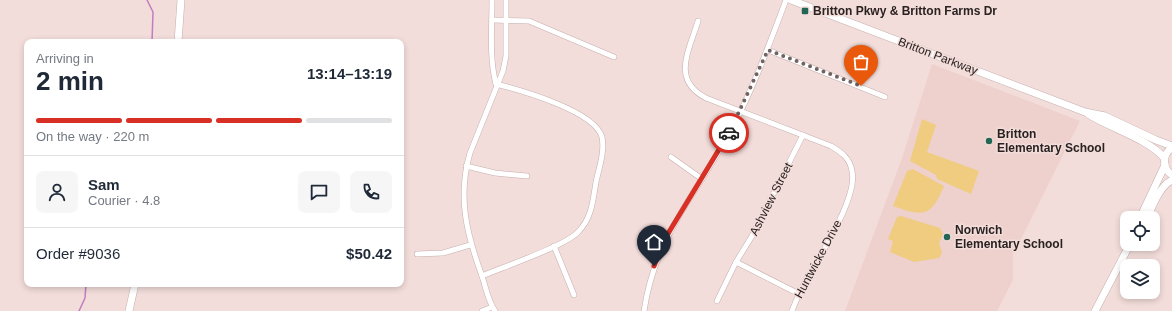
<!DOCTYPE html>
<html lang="en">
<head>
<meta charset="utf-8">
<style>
	:root { --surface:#fff; --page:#f6f6f7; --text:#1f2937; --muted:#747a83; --line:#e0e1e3; --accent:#d93025 }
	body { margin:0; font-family:Helvetica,sans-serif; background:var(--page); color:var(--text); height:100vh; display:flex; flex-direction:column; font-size:15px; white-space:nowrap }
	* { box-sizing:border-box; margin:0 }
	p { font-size:13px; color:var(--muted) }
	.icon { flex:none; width:22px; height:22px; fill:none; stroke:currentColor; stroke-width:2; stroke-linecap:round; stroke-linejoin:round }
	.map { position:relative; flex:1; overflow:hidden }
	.side { position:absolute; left:24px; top:39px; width:380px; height:248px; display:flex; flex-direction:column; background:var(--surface); border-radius:8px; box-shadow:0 2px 6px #0003 }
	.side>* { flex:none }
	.controls { position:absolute; left:1120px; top:211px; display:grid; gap:8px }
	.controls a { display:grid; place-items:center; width:40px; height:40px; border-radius:8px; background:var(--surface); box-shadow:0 2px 6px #0003; font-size:20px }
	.pin { position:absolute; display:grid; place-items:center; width:34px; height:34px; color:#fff; margin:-41px -17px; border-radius:50% 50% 50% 0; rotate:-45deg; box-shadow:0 0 4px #0007 }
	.pin .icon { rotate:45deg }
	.courier { position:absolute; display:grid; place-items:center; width:40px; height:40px; margin:-20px; border:3px solid #d93025; border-radius:50%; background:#fff; color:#222; box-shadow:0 1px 5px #0007 }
	.head em { font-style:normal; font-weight:800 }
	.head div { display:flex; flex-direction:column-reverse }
	.head { display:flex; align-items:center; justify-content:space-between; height:68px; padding:0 12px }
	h1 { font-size:26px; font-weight:800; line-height:30px }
	.bar { display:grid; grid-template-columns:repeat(4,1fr); gap:6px 4px; align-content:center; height:48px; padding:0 12px }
	.bar i { height:5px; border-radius:3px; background:var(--line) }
	.bar .on { background:var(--accent) }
	.bar p { grid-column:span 4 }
	.line { display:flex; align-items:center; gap:10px; padding:0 12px; border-top:1px solid var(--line) }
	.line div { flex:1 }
	.round { display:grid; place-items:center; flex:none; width:42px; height:42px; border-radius:8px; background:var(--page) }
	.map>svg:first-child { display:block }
	.built { fill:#eed0cc }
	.green { fill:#efcc80 }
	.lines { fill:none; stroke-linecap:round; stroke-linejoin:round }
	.stream { stroke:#c27dc0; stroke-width:1.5 }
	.street-casing { stroke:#c4afad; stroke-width:6 }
	.secondary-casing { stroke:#c4afad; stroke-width:8 }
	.street { stroke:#fff; stroke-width:5 }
	.secondary { stroke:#fff; stroke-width:7 }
	.done { stroke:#706362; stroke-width:4; stroke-dasharray:0 7.2 }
	.route { stroke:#d93025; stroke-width:5 }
	.poi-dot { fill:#236656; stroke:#f3ddda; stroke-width:1.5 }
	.labels { text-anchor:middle; stroke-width:3; stroke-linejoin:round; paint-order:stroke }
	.poi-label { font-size:12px; font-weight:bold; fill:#292221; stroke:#f3ddda; text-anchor:start }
	.street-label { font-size:12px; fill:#292221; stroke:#f3ddda }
</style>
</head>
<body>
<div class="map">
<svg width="1172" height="311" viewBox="0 0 1172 311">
	<rect width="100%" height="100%" fill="#f3ddda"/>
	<polygon class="built" points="932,64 1080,121 1013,255 1013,280 997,311 845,311 901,161"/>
	<g class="green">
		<polygon points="922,119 936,125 927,152 979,171 971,194 937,179 936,175 910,161"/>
		<path d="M 913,169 L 944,186 C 931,217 924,217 893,206 L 907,171 Z"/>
		<polygon points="901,216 940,228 943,234 939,243 942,253 939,258 914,262 890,252 893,241 888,239 897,217"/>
	</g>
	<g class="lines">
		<g class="stream">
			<polyline points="147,0 153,12 152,42"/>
			<polyline points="79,311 85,298 86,284"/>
		</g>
		<g class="street-casing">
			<g id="street">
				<path d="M 492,0 C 492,27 489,58 496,84"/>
				<polyline points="492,20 529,21 614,57"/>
				<path d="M 698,21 C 689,51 671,80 706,98 L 831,146 C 841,152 850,158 852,171 C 858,196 822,253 809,275 C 802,286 797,298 792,311"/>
				<polyline points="768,50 885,97"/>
				<polyline points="671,157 702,179"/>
				<polyline points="466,166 495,173 527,176"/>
				<polyline points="554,246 574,295"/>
				<polyline points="417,254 443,253 470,245"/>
				<polyline points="736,262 799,294"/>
				<path d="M 482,276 C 503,267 565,246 578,232 C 592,218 593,200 596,182 C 599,168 605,151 602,137 C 595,111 520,90 496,84"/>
				<polyline points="717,301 736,262 752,236 803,135"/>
				<polyline points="482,311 492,307"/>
				<path d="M 495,311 C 488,301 486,288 482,276 C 467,235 457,197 470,153 L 503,71 L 506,56 L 506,0"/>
				<path d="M 644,311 C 655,237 694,197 729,134 C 752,92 769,45 786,0"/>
			</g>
		</g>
		<g class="secondary-casing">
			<g id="secondary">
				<polyline points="791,0 1085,112 1105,116 1156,140 1172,146"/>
				<polyline points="178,42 181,0"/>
				<path d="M 1088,114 C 1110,128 1150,140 1164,158"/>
				<path d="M 1172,148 C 1162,154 1162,168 1172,175"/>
				<polyline points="1140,218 1165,165"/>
				<path d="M 1147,218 C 1153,205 1159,187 1172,180"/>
				<polyline points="129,311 135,284"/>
				<polyline points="1095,311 1130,244"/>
			</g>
		</g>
		<use href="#street" class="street"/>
		<use href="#secondary" class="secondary"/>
	</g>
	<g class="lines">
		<polyline class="done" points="729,133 768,50 861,86"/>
		<polyline class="route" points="654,266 666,237 729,133"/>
	</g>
	<g class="poi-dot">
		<rect x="801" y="7" width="8" height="8" rx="2"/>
		<circle cx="989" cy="141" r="4"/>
		<circle cx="947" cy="237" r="4"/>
	</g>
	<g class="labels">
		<g class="poi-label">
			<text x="813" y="15">Britton Pkwy &amp; Britton Farms Dr</text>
			<text x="997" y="138">Britton<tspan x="997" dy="14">Elementary School</tspan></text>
			<text x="955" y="234">Norwich<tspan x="955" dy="14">Elementary School</tspan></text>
		</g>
		<g class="street-label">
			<text transform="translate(938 56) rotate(21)" y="4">Britton Parkway</text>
			<text transform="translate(771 199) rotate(-63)" y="4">Ashview Street</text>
			<text transform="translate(818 259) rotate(-62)" y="4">Huntwicke Drive</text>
		</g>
	</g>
</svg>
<div class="controls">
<a><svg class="icon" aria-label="locate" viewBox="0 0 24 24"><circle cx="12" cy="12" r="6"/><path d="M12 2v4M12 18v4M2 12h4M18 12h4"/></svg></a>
<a><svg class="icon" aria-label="layers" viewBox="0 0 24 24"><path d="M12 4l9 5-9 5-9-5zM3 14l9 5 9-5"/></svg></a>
</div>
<div class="pin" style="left:861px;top:86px;background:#ea580c"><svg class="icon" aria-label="bag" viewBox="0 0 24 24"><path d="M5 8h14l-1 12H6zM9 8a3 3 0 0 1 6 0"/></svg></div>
<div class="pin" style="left:654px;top:266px;background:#1f2937"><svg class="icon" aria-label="home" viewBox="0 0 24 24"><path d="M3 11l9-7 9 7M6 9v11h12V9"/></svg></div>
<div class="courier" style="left:729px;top:133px"><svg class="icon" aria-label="car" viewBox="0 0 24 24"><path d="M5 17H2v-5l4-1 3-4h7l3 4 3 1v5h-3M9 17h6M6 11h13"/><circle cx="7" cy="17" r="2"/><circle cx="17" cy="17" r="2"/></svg></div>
<section class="side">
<div class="head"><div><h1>2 min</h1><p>Arriving in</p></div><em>13:14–13:19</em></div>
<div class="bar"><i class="on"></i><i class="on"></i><i class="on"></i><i></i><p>On the way · 220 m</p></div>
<div class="line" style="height:72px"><a class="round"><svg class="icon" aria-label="person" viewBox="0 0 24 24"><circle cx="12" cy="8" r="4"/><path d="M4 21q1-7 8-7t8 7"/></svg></a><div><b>Sam</b><p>Courier · 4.8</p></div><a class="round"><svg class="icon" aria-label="chat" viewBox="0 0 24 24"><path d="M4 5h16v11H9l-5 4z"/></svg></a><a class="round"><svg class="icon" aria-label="phone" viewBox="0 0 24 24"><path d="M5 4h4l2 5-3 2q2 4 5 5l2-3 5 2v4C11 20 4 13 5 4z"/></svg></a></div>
<div class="line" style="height:52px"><div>Order #9036</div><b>$50.42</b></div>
</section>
</div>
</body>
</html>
